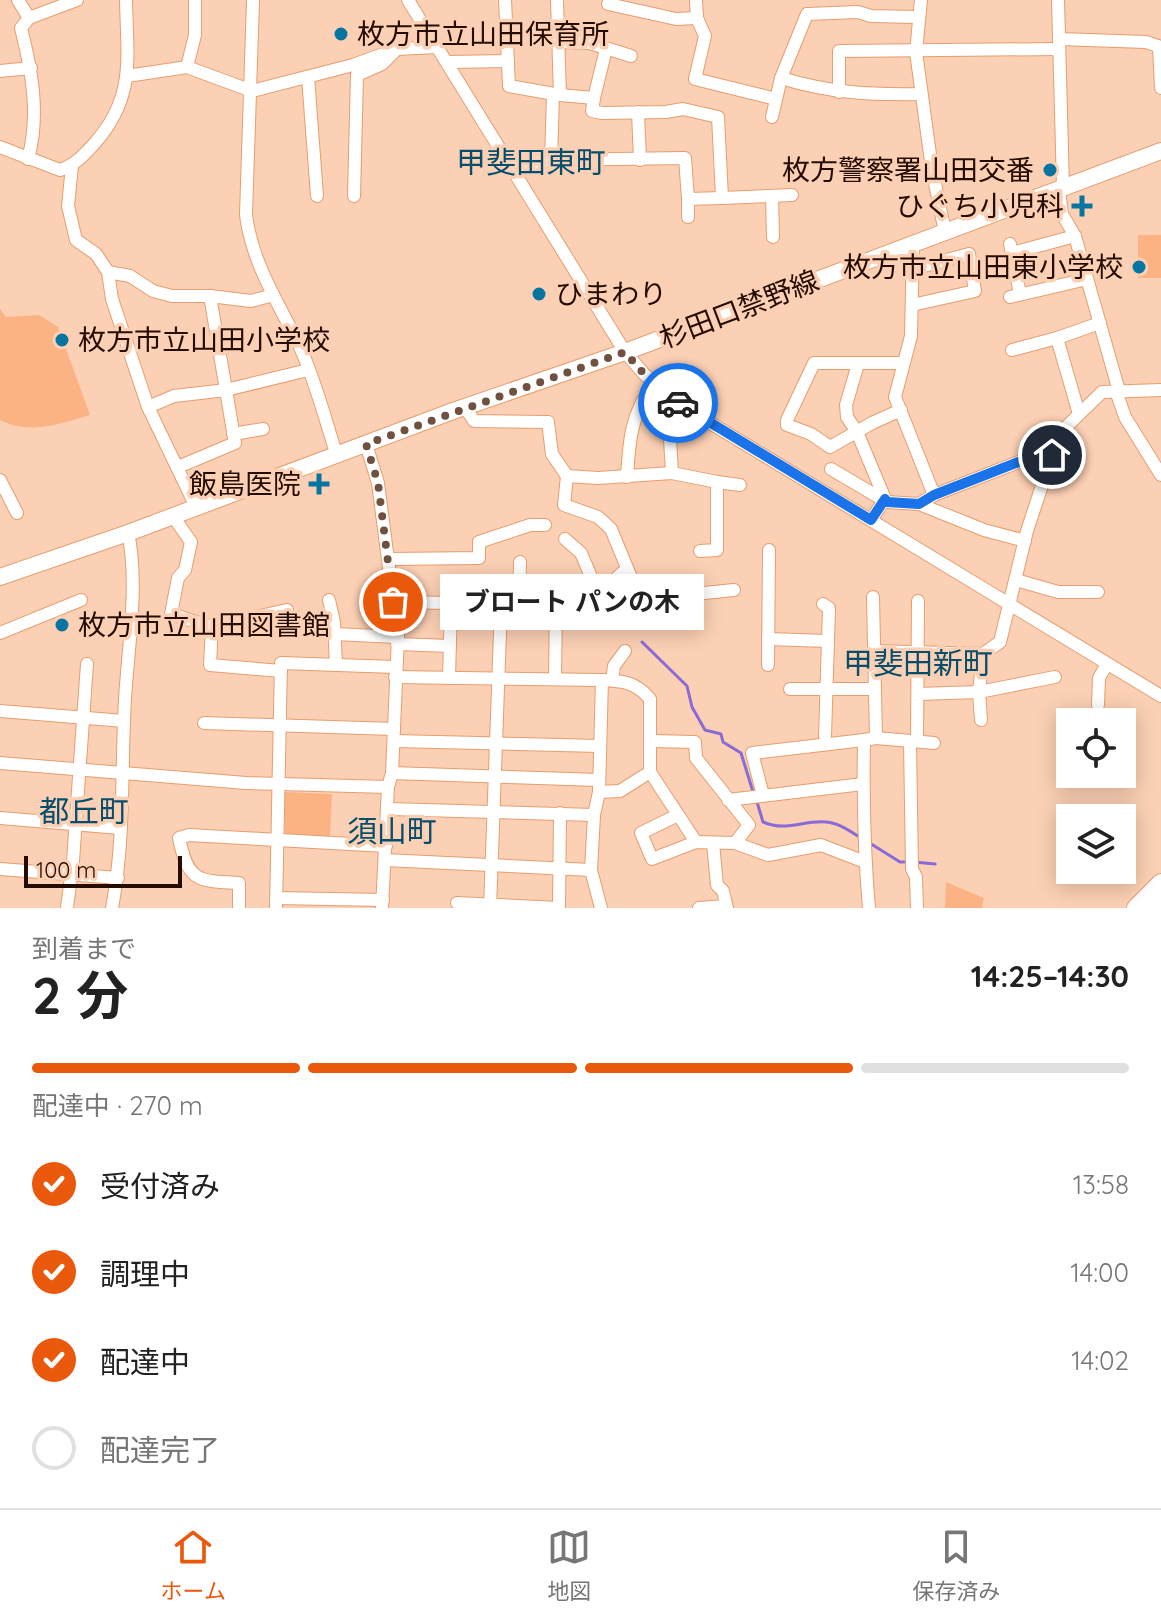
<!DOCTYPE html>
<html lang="ja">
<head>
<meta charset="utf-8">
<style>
	:root { --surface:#fff; --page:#f6f6f6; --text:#222; --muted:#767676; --line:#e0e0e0; --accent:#ea580c }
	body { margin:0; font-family:Quicksand,"Noto Sans JP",sans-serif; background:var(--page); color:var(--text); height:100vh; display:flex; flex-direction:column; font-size:30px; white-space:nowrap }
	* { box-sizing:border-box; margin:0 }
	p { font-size:26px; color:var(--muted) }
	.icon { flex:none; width:44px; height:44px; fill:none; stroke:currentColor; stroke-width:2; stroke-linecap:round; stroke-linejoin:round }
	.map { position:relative; height:908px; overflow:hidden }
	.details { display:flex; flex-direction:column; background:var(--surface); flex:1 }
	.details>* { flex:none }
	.controls { position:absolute; left:1056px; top:708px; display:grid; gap:16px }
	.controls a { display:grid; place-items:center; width:80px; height:80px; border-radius:0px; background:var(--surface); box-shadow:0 4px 20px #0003; font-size:40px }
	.scale { position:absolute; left:24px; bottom:20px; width:158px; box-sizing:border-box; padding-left:8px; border:4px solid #250c00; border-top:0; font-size:22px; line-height:28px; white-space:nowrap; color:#250c00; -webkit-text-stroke:6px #fcd0b4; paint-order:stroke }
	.pin { position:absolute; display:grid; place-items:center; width:68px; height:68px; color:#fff; margin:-34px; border:4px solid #fff; border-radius:50%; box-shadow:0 2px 8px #0007 }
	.courier { position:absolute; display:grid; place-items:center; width:80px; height:80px; margin:-40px; border:6px solid #1a73e8; border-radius:50%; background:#fff; color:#222; box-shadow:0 2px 10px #0007 }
	.bubble { position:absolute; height:56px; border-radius:0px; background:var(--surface); box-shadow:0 4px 20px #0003; font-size:26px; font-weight:700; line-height:56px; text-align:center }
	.headline em { font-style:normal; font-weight:700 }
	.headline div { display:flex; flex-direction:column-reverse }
	.headline { display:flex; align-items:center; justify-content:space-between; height:136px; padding:0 32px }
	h1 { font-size:52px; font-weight:700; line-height:60px }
	.bar { display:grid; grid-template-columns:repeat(4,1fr); gap:12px 8px; align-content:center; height:96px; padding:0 32px }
	.bar i { height:10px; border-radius:6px; background:var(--line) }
	.bar .active { background:var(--accent) }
	.bar p { grid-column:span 4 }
	ol { padding:0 32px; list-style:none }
	li { display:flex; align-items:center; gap:24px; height:88px }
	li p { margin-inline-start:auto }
	li .icon { padding:8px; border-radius:50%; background:var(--accent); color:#fff; stroke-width:4 }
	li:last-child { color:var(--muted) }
	li i { width:44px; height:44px; border:4px solid var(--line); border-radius:50% }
	.tab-bar { display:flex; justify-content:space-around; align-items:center; height:112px; border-top:2px solid var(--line); background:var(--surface); font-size:22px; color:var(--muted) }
	.tab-bar a { display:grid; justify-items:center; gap:4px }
	.tab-bar .active { color:var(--accent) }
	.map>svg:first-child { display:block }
	.green { fill:#fcb384 }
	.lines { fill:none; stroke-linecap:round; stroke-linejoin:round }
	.stream { stroke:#896bd8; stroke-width:3 }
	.minor-casing { stroke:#e59e6f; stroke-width:14 }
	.major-casing { stroke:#e59e6f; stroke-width:18 }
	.highway-casing { stroke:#e59e6f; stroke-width:20 }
	.minor { stroke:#fff; stroke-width:12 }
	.major { stroke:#fff; stroke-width:16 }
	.highway { stroke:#fff; stroke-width:18 }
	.done { stroke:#70513f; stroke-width:8; stroke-dasharray:0 14.4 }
	.route { stroke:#1a73e8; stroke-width:10 }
	.poi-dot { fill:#0875a0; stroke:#fcd0b4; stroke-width:3 }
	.labels { text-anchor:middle; stroke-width:7; stroke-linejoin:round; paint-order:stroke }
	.poi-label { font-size:28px; fill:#250c00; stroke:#fcd0b4; text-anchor:start }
	.street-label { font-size:28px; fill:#250c00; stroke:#fcd0b4 }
	.neighbourhood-label { font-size:30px; fill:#064d6b; stroke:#fcd0b4 }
</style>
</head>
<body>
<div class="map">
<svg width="1161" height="908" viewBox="0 0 1161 908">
	<rect width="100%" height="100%" fill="#fcd0b4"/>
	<g class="green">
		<rect x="1138" y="235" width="23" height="43"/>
		<path d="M 0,309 L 6,317 L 39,315 L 58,327 L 90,415 C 59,424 31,435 0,420 Z"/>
		<polygon points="285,792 332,794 330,838 285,836"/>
		<polygon points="946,882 984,898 982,908 945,908"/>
	</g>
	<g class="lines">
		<g class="stream">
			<polyline points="642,642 687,686 692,707 705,730 721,734 723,742 741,753 754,795"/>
			<path d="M 757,802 L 763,822 C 786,832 803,820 826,822 C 839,823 850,831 861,838"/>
			<polyline points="868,842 900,862 906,862"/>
			<polyline points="914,862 935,864"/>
		</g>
		<g class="minor-casing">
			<g id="minor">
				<polyline points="18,0 29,18"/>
				<path d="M 253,0 L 246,215 C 252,263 278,302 299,345 C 315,379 325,419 337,456"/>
				<polyline points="408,0 625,352 644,374 679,404 1161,696"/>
				<polyline points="505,0 509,86 560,95 557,0"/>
				<polyline points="696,0 697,18 705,36 695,79 776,99"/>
				<polyline points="921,0 916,52 932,169 945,232"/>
				<polyline points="1058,0 1063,187"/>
				<polyline points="608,4 676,19 697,18"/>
				<polyline points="1059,39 1146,42 1161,47"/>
				<polyline points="558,42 590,43 631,56"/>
				<polyline points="1159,47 1161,88"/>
				<polyline points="447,62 508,61"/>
				<polyline points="187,67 195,35 195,0"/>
				<polyline points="0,71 31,68"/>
				<polyline points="127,76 187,67 252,91 353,65 397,49 437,47"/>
				<polyline points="308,77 317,196"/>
				<path d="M 781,78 C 830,93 871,95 921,94"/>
				<polyline points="839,92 839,51 1059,49"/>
				<polyline points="594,98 606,49"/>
				<polyline points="638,112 640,160"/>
				<polyline points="772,117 781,78 807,14 858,12 871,16 917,17"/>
				<path d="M 0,147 L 60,170 C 75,165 84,155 94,144 C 136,97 127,58 126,0"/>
				<path d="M 28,159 C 40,115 32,72 21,28 L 29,18 L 77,0"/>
				<polyline points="551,160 553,94"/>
				<polyline points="72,166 68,206 76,240 96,254 108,272 112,299 148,407 196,507"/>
				<polyline points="510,167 549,160 685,158 688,199 722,198 718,117 683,109 666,112 602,113 592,111 594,98 560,95"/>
				<polyline points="1059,190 1062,214 1075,236 1119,391"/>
				<polyline points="354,196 357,75 382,64 395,51"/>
				<polyline points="772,196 773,237"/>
				<polyline points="722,198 792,195"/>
				<polyline points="688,199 688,217"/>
				<polyline points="913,244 911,336 895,397 934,495 919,504"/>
				<polyline points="1010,244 1020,294"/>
				<polyline points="1012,253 1075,236"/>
				<polyline points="108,272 130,276 153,291 172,296 210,296 251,301 273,295"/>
				<polyline points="1010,297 1087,279"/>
				<polyline points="912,305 975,291 969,254 913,269"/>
				<polyline points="1057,338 1079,414"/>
				<polyline points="1012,350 1057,338 1100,323"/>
				<polyline points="858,364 846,405 847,417 857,432 885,499 871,520"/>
				<polyline points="1116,391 1125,417 1161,475"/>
				<polyline points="148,407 174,396 226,390 308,370"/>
				<polyline points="465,407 474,421 548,422 552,454 567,476 598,478 672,473 717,482 717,550 700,551"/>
				<polyline points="901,410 872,423 830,447 811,434 787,425 787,420 814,363 903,363"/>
				<polyline points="669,422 672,473"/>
				<polyline points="233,434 263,429"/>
				<polyline points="366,444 378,483 398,637 392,773 388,787 382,908"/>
				<polyline points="178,467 235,443 210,296"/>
				<polyline points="831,469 887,502 919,504 984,530 1025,541"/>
				<polyline points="567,476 564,505 598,517 611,529 637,592 644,599 734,590"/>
				<path d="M 627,477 C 629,442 631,412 654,384"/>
				<polyline points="0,480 17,513"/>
				<polyline points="717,482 740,485"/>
				<polyline points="934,495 1034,456 1053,453"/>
				<polyline points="175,515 175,519 191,542 185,570 178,578 171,614 212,627 287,610"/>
				<polyline points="565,539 581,553 598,593 637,623"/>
				<polyline points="389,559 479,558 479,542 530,525 545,525"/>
				<polyline points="1016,580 1058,592 1098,592"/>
				<polyline points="329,600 334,622 336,665"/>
				<polyline points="393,602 451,603 449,678"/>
				<path d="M 474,604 C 512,605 558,612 593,596 C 605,590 617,577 627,569"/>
				<polyline points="519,604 520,562"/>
				<polyline points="823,604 829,608 825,736"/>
				<polyline points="212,627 210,665 281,671"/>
				<polyline points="0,633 81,600"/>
				<polyline points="334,634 398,637"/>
				<polyline points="768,639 827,641"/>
				<polyline points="397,644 450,646"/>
				<polyline points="874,651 983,654 1000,642 1027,531 1052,455 1064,429 1102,392 1161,390"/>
				<polyline points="768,665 769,550"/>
				<path d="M 395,677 L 602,680 C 623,681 636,682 650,699 L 650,772 L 620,791 L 599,792"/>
				<polyline points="555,679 556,604"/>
				<polyline points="612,680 614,666 625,651"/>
				<polyline points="790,689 875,689"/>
				<polyline points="918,694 979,692 1055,677"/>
				<polyline points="1098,705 1099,678 1107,664"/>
				<polyline points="0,711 124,721"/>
				<polyline points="981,720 979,692 983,654"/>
				<polyline points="204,723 394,729"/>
				<polyline points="876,738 934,743"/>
				<polyline points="394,741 600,746"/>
				<polyline points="652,741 695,742 696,758 749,825 735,843"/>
				<polyline points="910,741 912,869 916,877 917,908"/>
				<polyline points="917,741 918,601"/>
				<polyline points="0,763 246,783 388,787"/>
				<polyline points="650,772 696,842"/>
				<polyline points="392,773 598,780"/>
				<polyline points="763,795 752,753 864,740"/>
				<polyline points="728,800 863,784"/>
				<polyline points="389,809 594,815"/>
				<polyline points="678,815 641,833 652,859 696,842 735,843 768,855 821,845 865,862"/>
				<polyline points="0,818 120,828"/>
				<polyline points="713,843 717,885 723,891 727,908"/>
				<polyline points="385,860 591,870"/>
				<polyline points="0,869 118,878"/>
				<polyline points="276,898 383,900"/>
				<polyline points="457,903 559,908"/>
				<polyline points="67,908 73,861 87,664"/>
				<path d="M 112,908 C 125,839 121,769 125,699 C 128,648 139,582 128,533"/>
				<path d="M 239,908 L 239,883 C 198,881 188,882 179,838 L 189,835 L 386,846"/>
				<polyline points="276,908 281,663 395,667"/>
				<polyline points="490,908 501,605"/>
				<polyline points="559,908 560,813"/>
				<polyline points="601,908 591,870 594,815 599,792 602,680"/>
				<polyline points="699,908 726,906"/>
				<path d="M 869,908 C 864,852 863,796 864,740 L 876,738 L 873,597"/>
			</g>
		</g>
		<g class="major-casing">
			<polyline id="major" points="0,577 128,533 453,411 625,352 1161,151"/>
		</g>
		<g class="highway-casing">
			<g id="highway">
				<polyline points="1136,908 1161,883"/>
				<polyline points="1154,908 1161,901"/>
			</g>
		</g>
		<use href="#minor" class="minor"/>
		<use href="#major" class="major"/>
		<use href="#highway" class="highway"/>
	</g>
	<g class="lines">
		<polyline class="done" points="393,602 378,483 366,444 625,352 644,374 678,403"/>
		<polyline class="route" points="678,403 871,520 885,499 887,502 919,504 934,495 1034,456 1052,455"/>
	</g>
	<g class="poi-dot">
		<circle cx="341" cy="34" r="8"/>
		<circle cx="1050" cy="170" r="8"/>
		<path d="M1078 194h8v8h8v8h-8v8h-8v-8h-8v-8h8z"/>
		<circle cx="1139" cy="267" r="8"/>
		<circle cx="539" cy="294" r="8"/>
		<circle cx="62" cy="340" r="8"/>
		<path d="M315 472h8v8h8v8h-8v8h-8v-8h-8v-8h8z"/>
		<circle cx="62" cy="625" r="8"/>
	</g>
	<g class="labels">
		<g class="poi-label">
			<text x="357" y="44">枚方市立山田保育所</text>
			<text x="1034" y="180" text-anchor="end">枚方警察署山田交番</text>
			<text x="1064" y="216" text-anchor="end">ひぐち小児科</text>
			<text x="1123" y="277" text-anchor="end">枚方市立山田東小学校</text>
			<text x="555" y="304">ひまわり</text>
			<text x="78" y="350">枚方市立山田小学校</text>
			<text x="301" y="494" text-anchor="end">飯島医院</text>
			<text x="78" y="635">枚方市立山田図書館</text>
		</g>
		<g class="street-label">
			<text transform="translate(739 309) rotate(-21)" y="10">杉田口禁野線</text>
		</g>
		<g class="neighbourhood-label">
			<text x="531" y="173">甲斐田東町</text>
			<text x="918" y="674">甲斐田新町</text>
			<text x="84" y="822">都丘町</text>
			<text x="392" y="842">須山町</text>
		</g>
	</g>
</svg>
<div class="controls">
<a><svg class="icon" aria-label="locate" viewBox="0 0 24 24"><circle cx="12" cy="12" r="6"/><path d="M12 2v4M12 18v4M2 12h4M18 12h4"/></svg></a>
<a><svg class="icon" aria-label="layers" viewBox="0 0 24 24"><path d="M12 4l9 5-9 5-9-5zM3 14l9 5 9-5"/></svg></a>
</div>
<div class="scale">100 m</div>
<div class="pin" style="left:393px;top:602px;background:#ea580c"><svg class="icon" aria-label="bag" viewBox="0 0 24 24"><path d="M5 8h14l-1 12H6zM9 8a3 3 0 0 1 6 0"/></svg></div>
<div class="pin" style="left:1052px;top:455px;background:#1f2937"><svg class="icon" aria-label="home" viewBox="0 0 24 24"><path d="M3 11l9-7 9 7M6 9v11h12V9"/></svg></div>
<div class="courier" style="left:678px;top:403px"><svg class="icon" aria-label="car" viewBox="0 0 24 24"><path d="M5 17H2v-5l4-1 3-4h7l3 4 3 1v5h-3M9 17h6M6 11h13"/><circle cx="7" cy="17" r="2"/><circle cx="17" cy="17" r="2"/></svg></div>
<div class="bubble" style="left:440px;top:574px;width:264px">ブロート パンの木</div>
</div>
<section class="details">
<div class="headline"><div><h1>2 分</h1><p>到着まで</p></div><em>14:25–14:30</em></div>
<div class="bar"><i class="active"></i><i class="active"></i><i class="active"></i><i></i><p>配達中 · 270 m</p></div>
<ol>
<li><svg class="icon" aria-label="check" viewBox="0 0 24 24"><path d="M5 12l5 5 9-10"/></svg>受付済み<p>13:58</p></li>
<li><svg class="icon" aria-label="check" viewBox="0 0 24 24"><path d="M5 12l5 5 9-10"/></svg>調理中<p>14:00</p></li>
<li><svg class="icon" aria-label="check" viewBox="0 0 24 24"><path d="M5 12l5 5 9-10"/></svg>配達中<p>14:02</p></li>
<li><i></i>配達完了</li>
</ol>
</section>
<nav class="tab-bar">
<a class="active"><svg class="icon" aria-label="home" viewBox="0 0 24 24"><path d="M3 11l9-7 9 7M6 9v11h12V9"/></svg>ホーム</a>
<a><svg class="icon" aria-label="map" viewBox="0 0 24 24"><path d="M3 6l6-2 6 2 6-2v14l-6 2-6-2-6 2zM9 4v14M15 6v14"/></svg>地図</a>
<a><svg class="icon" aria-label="saved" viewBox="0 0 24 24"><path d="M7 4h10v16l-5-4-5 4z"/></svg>保存済み</a>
</nav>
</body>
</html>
